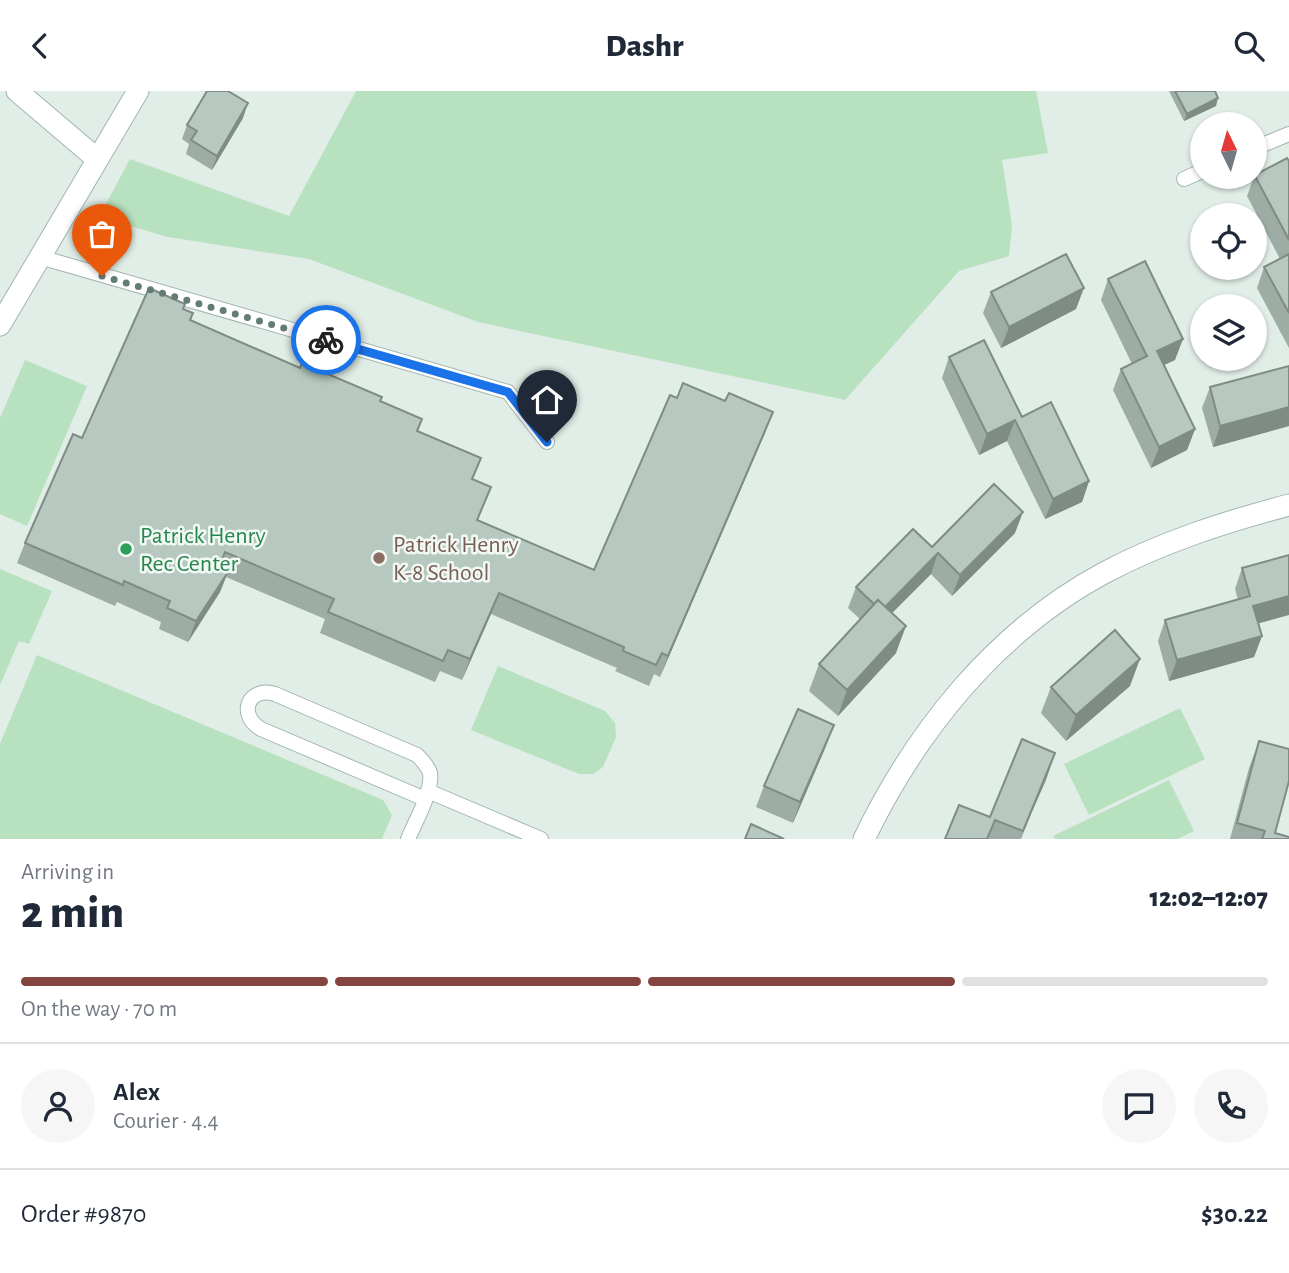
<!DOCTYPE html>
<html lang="en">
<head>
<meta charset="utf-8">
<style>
	:root { --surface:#fff; --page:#f6f6f7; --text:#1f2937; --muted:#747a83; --line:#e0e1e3; --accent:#844541 }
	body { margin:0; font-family:"Alegreya Sans",sans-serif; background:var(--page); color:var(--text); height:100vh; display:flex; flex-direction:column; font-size:26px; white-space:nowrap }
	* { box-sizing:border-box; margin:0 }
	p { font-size:23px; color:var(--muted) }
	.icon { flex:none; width:38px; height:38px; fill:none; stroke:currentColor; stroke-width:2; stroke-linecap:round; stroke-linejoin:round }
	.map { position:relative; height:748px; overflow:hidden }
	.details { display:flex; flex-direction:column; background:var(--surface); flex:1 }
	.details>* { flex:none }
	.needle { width:46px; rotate:355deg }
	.fabs { position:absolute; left:1190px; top:21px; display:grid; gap:14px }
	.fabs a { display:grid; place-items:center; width:77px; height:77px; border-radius:50%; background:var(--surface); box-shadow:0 2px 5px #0004; font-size:35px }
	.pin { position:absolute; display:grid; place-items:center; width:60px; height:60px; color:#fff; margin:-72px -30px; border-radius:50% 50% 50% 0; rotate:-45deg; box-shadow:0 0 7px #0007 }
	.pin .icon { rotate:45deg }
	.courier { position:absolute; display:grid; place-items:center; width:70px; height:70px; margin:-35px; border:5px solid #1a73e8; border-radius:50%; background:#fff; color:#222; box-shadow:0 2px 9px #0007 }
	.summary em { font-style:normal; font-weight:800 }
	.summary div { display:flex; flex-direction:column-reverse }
	.summary { display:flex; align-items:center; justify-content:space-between; height:119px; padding:0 21px }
	h1 { font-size:46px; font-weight:800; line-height:52px }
	.bar { display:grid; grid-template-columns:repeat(4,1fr); gap:10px 7px; align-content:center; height:84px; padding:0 21px }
	.bar i { height:9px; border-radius:5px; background:var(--line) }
	.bar .selected { background:var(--accent) }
	.bar p { grid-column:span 4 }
	.line { display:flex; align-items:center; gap:18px; padding:0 21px; border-top:2px solid var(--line) }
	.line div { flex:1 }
	.round { display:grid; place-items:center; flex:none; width:74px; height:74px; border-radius:37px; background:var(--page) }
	header { display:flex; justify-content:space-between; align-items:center; height:91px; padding:0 21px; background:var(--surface); font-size:32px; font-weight:800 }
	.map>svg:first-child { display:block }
	.green { fill:#b8e1bf }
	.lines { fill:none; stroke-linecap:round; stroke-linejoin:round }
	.lane-casing { stroke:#a3b6ae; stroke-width:16 }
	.street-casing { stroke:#a3b6ae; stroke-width:23 }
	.lane { stroke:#fff; stroke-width:14 }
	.street { stroke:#fff; stroke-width:21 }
	.wall { fill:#9daca4 }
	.shaded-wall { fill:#7f8c86 }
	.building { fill:#b6c8bf; stroke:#7f8c86; stroke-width:2 }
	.done { stroke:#647d73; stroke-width:7; stroke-dasharray:0 12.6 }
	.route { stroke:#1a73e8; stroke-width:9 }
	.leisure-dot { fill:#2e9e5b; stroke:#f2f9f5; stroke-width:2.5 }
	.education-dot { fill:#8d6e63; stroke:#f2f9f5; stroke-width:2.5 }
	.labels { text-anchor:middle; stroke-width:5; stroke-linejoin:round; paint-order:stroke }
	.leisure-label { font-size:24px; fill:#27864d; stroke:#f2f9f5; text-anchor:start }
	.education-label { font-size:24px; fill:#785e54; stroke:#f2f9f5; text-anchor:start }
</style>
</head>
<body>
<header><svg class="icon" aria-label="back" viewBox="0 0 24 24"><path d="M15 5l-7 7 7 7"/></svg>Dashr<svg class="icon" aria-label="search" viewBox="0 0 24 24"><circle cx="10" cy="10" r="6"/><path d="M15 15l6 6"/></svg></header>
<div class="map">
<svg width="1289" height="748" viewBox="0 0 1289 748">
	<rect width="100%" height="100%" fill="#e1ede7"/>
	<g class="green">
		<polygon points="356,0 1036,0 1048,62 1002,69 1012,134 1009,165 959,180 845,309 478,231 309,168 168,146 99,126 130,68 289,125"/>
		<polygon points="25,269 87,295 27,435 0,423 0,327"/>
		<polygon points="0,478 52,500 29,553 19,550 0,594"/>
		<polygon points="37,564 383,709 392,724 382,748 0,748 0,653"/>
		<polygon points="498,575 605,620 615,632 616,646 603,676 593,683 579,683 471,639"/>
		<polygon points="1180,617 1205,668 1089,724 1064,673"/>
		<polygon points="1169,689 1194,740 1177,748 1055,748 1053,745"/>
	</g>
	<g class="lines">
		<g class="lane-casing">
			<g id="lane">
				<polyline points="1255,57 1289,43"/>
				<polyline points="1184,88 1202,80"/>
				<polyline points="40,166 508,301 547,351"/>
				<polyline points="428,700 541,748"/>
				<path d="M 408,748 C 415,731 433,700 430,682 C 428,675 422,669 417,664 L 275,603 C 248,595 237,624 261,638 L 425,708"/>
			</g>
		</g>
		<g class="street-casing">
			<g id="street">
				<polyline points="17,0 97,68"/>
				<polyline points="0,234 138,0"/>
				<path d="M 864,748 C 916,640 996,540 1104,482 C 1162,451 1225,431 1289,414"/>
			</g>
		</g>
		<use href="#lane" class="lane"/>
		<use href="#street" class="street"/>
	</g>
	<g class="wall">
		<polygon points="1169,0 1215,0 1216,15 1184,30"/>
		<polygon points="243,27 212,79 186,63 189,53 182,48 187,34"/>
		<polygon points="1289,70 1289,257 1257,197 1264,176 1280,168 1247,105 1254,86"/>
		<polygon points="1108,188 1175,269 1164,274 1195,338 1187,359 1151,377 1113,299 1121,278 1132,273 1101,209"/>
		<polygon points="991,201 1076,218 1001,257 983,222"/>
		<polygon points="183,218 191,230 422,328 418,340 473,388 491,396 478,429 594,479 765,342 660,586 654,583 649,595 615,580 617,577 491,523 462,589 440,580 435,591 320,542 325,528 226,486 220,501 188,551 159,538 161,531 117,511 115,515 17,472 25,452 82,347"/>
		<polygon points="949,266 1022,326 1089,390 1082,411 1045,428 1007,350 979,364 942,287"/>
		<polygon points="1289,275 1289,335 1213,356 1202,317 1210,296"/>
		<polygon points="1015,442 952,505 931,483 892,522 896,562 838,625 809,600 819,573 860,528 848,517 856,496 932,456"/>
		<polygon points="1242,477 1262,545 1254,566 1169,590 1158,550 1165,529 1238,509 1235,498"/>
		<polygon points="1130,595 1066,650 1041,622 1051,596"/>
		<polygon points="1259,650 1289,658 1289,656 1289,690 1275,742 1289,748 1230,748 1249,677"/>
		<polygon points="826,655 793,732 756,716 764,695"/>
		<polygon points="1055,662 1021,748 945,748 990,726"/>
	</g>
	<g class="shaded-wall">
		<polygon points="1218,7 1216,15 1184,30 1187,23"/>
		<polygon points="248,12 243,27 212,79 217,65"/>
		<polygon points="1084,197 1076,218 1001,257 1009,236"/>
		<polygon points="1183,248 1175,269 1149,281 1157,260"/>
		<polygon points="1289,316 1289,335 1213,356 1220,335"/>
		<polygon points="773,321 765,342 660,586 668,565"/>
		<polygon points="1015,329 1007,350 979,364 987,343"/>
		<polygon points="1195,338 1187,359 1151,377 1159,356"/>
		<polygon points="1089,390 1082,411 1045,428 1053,408"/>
		<polygon points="1023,421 1015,442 952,505 960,484"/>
		<polygon points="938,462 931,483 873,541 881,520"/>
		<polygon points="228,481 220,501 188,551 196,530"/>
		<polygon points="499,502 491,523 462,589 470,568"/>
		<polygon points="1289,505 1289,524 1245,536 1253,515"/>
		<polygon points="906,535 896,562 838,625 847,599"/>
		<polygon points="1262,545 1254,566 1169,590 1177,569"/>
		<polygon points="1140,568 1130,595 1066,650 1076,624"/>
		<polygon points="834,634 826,655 793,732 800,711"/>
		<polygon points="1055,662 1046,689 1020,748"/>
	</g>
	<g class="building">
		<polygon points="207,0 228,0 248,12 217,65 191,49 197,40 187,34"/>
		<polygon points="1175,0 1215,0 1218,7 1187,23"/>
		<polygon points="1287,67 1289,70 1289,149 1255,85 1255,84"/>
		<polygon points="1066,163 1084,197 1009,236 991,201"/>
		<polygon points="1289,163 1289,222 1264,176"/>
		<polygon points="1145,170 1183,248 1157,260 1195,338 1159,356 1121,278 1147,265 1108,188"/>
		<polygon points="149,197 185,213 183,218 193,222 190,229 300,277 302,272 382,306 380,310 422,328 417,340 481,367 472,388 491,396 477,429 594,479 670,304 677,307 683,292 725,310 729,302 773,321 668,565 662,562 656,574 623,560 624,556 499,502 470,568 448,559 443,570 328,521 334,508 225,461 220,474 228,481 196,530 167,517 170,510 124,490 123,494 25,452 73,343 82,347"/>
		<polygon points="984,249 1022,326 1051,311 1089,390 1053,408 1015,329 987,343 949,266"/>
		<polygon points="1289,275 1289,316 1220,335 1210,296"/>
		<polygon points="994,393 1023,421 960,484 938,462 885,516 878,509 874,513 856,496 913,438 932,456"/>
		<polygon points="1289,464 1289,505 1253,515 1262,545 1177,569 1165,529 1250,505 1242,477"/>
		<polygon points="878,509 906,535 847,599 819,573"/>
		<polygon points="1115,539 1140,568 1076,624 1051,596"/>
		<polygon points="798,618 834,634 800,711 764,695"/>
		<polygon points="1022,648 1055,662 1023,740 995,729 987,748 945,748 959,714 990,726"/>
		<polygon points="1259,650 1289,658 1289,690 1275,742 1289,746 1289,748 1262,748 1265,740 1237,732"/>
		<polygon points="751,733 784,748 745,748"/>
	</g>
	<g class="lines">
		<polyline class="done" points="102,185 326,249"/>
		<polyline class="route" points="326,249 508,301 547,351"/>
	</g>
	<circle class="leisure-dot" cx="126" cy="458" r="7"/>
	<circle class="education-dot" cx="379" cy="467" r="7"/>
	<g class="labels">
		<g class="leisure-label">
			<text x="140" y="452">Patrick Henry<tspan x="140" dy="28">Rec Center</tspan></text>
		</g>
		<g class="education-label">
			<text x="393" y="461">Patrick Henry<tspan x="393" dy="28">K-8 School</tspan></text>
		</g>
	</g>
</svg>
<div class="fabs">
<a><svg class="needle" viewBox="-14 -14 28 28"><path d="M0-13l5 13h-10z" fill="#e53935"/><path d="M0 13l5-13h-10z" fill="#747a83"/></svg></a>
<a><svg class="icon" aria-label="locate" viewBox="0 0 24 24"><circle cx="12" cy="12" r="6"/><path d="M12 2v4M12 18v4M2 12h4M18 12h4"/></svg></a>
<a><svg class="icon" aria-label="layers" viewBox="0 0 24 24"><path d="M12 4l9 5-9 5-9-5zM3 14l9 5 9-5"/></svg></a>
</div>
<div class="pin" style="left:102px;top:185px;background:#ea580c"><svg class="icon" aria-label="bag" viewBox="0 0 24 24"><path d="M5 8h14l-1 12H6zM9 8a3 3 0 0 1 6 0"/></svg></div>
<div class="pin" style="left:547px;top:351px;background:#1f2937"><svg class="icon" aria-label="home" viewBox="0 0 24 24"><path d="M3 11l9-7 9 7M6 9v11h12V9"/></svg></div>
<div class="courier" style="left:326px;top:249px"><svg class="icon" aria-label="bike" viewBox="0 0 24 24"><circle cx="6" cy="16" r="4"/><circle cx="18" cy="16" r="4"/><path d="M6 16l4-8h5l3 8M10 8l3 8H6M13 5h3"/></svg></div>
</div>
<section class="details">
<div class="summary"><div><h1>2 min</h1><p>Arriving in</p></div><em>12:02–12:07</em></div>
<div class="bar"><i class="selected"></i><i class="selected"></i><i class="selected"></i><i></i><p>On the way · 70 m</p></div>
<div class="line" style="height:126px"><a class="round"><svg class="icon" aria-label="person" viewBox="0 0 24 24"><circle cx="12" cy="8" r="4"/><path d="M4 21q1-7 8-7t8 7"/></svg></a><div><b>Alex</b><p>Courier · 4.4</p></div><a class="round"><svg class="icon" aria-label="chat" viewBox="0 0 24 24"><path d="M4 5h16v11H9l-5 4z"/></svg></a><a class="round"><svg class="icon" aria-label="phone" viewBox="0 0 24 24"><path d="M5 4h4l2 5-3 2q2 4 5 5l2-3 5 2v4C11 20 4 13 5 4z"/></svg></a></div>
<div class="line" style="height:91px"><div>Order #9870</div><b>$30.22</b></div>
</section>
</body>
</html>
